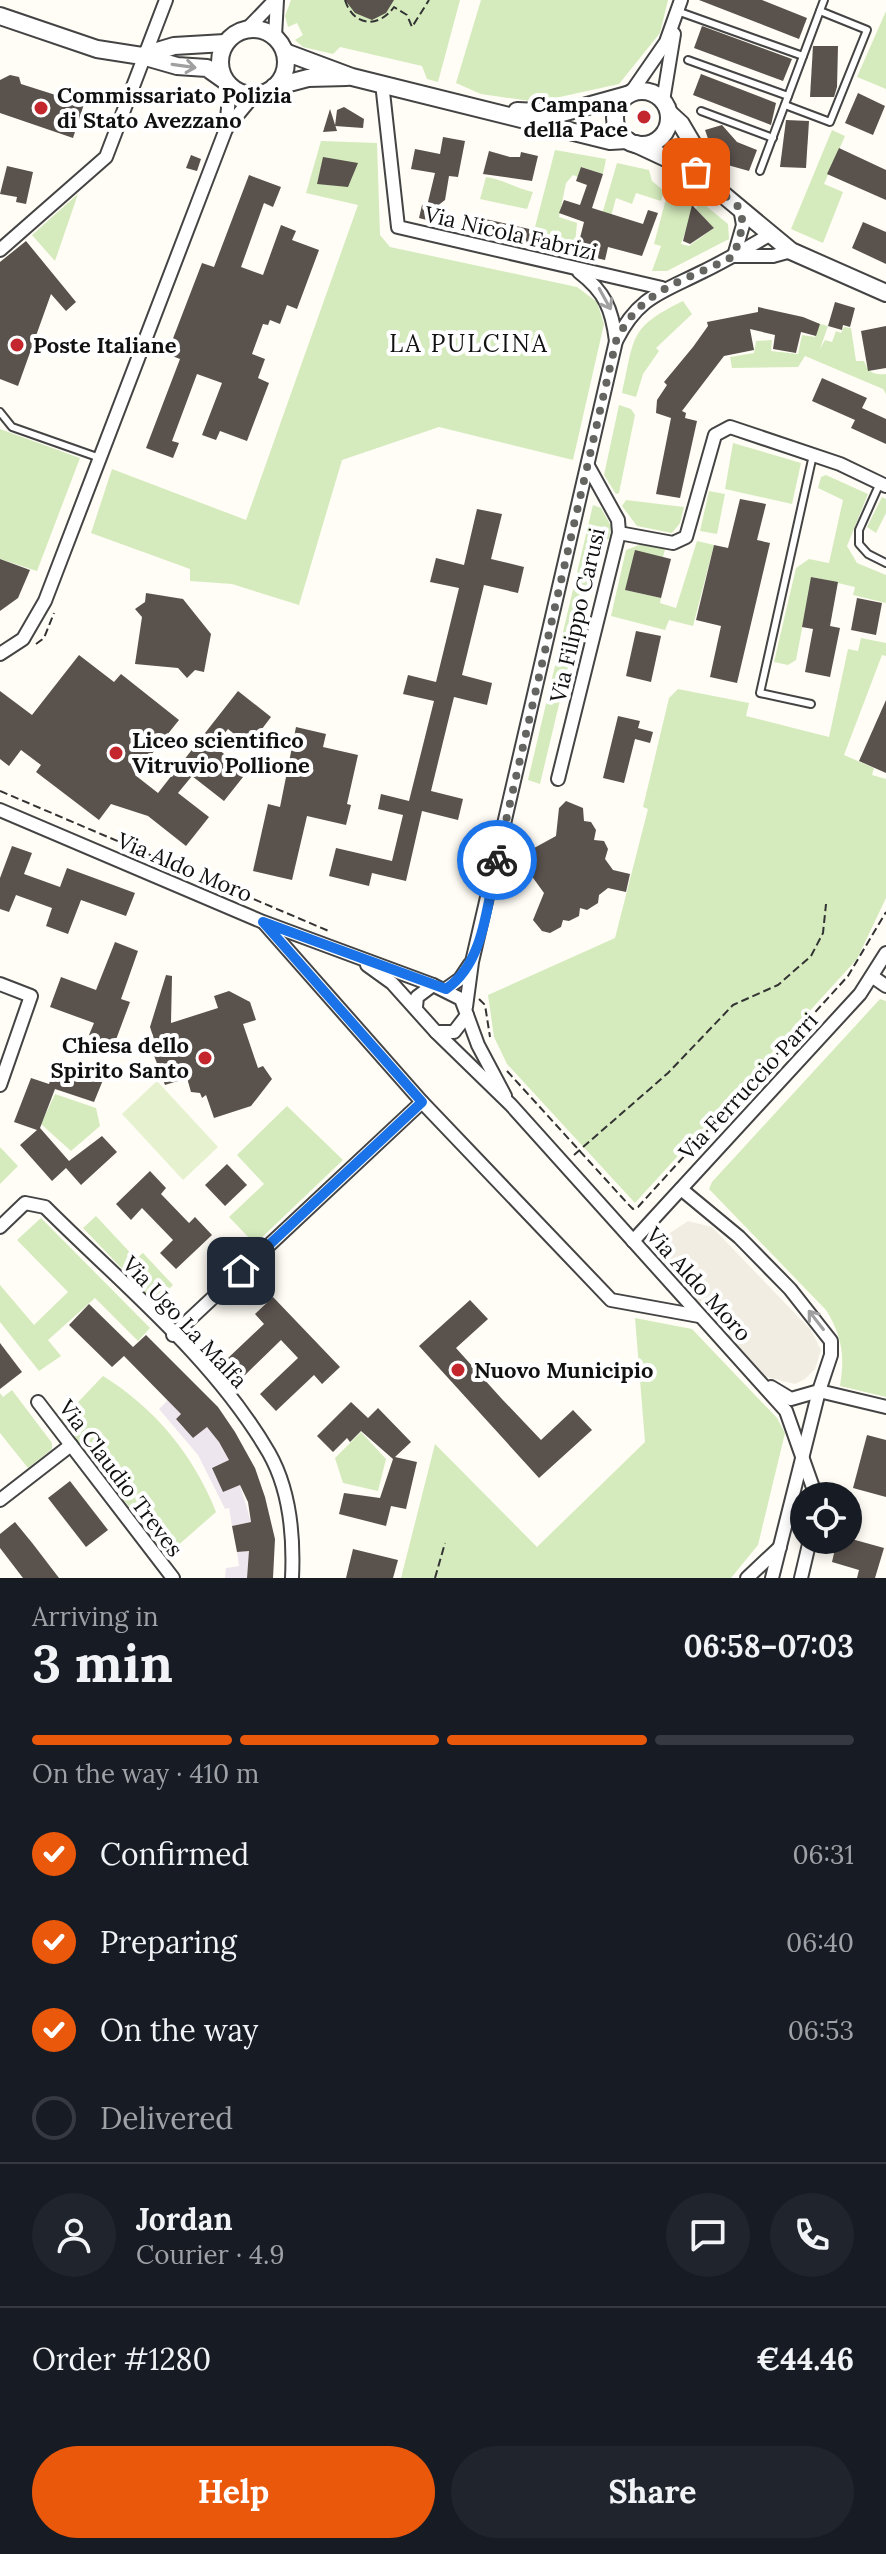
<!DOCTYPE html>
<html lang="en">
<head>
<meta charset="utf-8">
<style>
	:root { --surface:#171b24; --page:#20242c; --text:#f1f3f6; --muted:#9ea1a6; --line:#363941; --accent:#ea580c }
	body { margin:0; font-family:Lora,serif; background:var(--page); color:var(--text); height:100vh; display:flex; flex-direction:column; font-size:30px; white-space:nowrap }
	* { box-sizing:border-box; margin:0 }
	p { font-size:26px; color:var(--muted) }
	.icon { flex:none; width:44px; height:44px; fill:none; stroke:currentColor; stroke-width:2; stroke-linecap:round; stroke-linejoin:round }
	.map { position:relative; height:1578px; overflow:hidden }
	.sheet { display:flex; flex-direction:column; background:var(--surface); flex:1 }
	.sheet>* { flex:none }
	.tools { position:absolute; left:790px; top:1482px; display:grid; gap:16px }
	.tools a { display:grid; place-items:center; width:72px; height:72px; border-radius:50%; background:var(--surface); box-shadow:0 4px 12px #0003; font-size:40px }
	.pin { position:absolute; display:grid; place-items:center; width:68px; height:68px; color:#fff; margin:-34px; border-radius:16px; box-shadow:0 4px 12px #0006 }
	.courier { position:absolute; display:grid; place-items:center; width:80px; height:80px; margin:-40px; border:6px solid #1a73e8; border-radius:50%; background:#fff; color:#222; box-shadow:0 2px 10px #0007 }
	.headline em { font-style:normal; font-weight:800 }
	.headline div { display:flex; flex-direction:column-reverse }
	.headline { display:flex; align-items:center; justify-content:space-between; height:136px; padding:0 32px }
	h1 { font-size:52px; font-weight:800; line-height:60px }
	.bar { display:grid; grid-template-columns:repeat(4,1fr); gap:12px 8px; align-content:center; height:96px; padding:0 32px }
	.bar i { height:10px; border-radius:6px; background:var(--line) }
	.bar .active { background:var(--accent) }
	.bar p { grid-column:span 4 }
	.line { display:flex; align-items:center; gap:20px; padding:0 32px; border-top:2px solid var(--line) }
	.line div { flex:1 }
	.round { display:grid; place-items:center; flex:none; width:84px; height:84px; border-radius:42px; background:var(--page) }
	ol { padding:0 32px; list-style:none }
	li { display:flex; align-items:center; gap:24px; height:88px }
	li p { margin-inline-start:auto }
	li .icon { padding:8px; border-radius:50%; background:var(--accent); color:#fff; stroke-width:4 }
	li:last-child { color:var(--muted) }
	li i { width:44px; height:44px; border:4px solid var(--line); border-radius:50% }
	.cta { display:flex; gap:16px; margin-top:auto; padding:16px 32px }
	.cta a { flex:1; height:92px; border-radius:48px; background:var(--accent); color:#fff; font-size:32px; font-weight:800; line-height:92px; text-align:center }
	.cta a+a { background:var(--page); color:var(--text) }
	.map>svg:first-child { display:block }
	.industrial { fill:#eee6ef }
	.green { fill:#d5ebbd }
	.pitch { fill:#e6f2cf }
	.plaza { fill:#f1ede2 }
	.building { fill:#5a524d }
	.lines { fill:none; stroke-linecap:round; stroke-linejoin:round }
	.service-casing { stroke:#444; stroke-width:10 }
	.minor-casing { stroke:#444; stroke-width:16 }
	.tertiary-casing { stroke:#444; stroke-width:20 }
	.path { stroke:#333; stroke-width:2; stroke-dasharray:8 4; stroke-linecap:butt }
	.service { stroke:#fff; stroke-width:6 }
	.minor { stroke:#fff; stroke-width:12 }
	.tertiary { stroke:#fff; stroke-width:16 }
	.oneway { stroke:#a0a0a0 }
	.done { stroke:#646461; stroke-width:8; stroke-dasharray:0 14.4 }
	.route { stroke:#1a73e8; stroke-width:10 }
	.poi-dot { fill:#c4262e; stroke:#fff; stroke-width:3 }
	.labels { text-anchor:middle; stroke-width:8; stroke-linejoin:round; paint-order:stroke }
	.poi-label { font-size:22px; font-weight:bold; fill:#111; stroke:#fff; text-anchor:start }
	.street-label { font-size:22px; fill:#111; stroke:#fff }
	.neighbourhood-label { font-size:24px; letter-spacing:2px; fill:#111; stroke:#fff }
</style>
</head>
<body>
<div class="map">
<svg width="886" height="1578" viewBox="0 0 886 1578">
	<rect width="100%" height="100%" fill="#fffdf5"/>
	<g class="industrial">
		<polygon points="176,1392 191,1407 176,1419 193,1438 207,1427 219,1442 229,1460 212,1468 223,1491 240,1485 251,1522 232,1526 229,1508 225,1509 198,1455 159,1409"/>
		<polygon points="256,1550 257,1568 248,1567 247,1578 225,1578 226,1568 239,1566 237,1552"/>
	</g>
	<g class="green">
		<polygon points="291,0 460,0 438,82 427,79 422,66 340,47 333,54 303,47 295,40 303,35 297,23 288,27 285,16"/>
		<polygon points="481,0 668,0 660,33 619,84 537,102 481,94 456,83"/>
		<polygon points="886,11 886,89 857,77"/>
		<polygon points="832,130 845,136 824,184 843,192 823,243 791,229"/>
		<polygon points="321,141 377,143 380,235 390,247 577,287 597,302 604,324 573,460 439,427 342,460 299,605 232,584 190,581 190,569 91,533 112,469 246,520 358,205 306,193"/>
		<polygon points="555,150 606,159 603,174 582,167 578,177 573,175 566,183 559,217 577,223 575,244 534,231"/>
		<polygon points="617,163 649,170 652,181 664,191 661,201 636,193 632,204 616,198 609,224 600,221"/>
		<path d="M 486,177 C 504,180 516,188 533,192 L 527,209 L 480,199 Z"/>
		<polygon points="678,184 697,198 681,244 689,246 714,228 696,209 700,201 728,224 729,239 667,271 652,271 661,246 654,244 667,195 674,198"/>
		<polygon points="78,194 55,261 32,235"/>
		<path d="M 683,301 L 692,314 L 656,348 L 659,351 L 643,374 L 636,397 L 622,393 C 635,337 628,328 683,301 Z"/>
		<path d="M 820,324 L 828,326 L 820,349 L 825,340 L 832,342 L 836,331 L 841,333 L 844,327 L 851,328 L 856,361 L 864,361 C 869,373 873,375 886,374 L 886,394 L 883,389 L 805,356 L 798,367 L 732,368 L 730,357 L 754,353 L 756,341 L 772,340 L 771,351 L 798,354 L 802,335 L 815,337 Z"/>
		<polygon points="619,405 631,409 635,415 619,493 616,494 604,475"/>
		<polygon points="0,429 80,458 37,571 0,559"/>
		<polygon points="733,443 801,463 792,504 725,489"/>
		<polygon points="826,475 868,494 847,546 857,563 886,575 886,603 853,595 855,587 812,577 796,660 788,665 774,662 796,568 809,559 829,563 843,500 818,488 821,477"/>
		<polygon points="709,491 725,494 717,534 700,531"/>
		<polygon points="882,497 886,499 886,513 876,533 867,527"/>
		<polygon points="626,500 684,507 680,523 672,533 637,526 622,506"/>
		<polygon points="593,505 601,508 611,526 609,539 598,541 540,784 528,780"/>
		<polygon points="697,541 714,545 693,626 669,620 665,630 611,616 626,550 642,544 665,549 663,557 625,590 661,598 660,603 676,608"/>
		<polygon points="861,638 886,643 886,656 882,655 844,755 874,768 872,775 886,779 886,898 857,959 635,1203 507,1064 494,1037 488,995 615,938 648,809 643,807 669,698 678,689 749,703 746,716 829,737 848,649 858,651"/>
		<path d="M 880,999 L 886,1001 L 886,1397 L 840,1386 C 845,1355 842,1336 826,1310 L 709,1189 L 712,1182 Z"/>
		<polygon points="55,1094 96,1108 100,1126 71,1151 41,1124"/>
		<polygon points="287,1106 343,1160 255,1244 229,1217 264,1184 237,1155"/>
		<polygon points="0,1147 18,1166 0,1184"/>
		<polygon points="96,1216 136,1259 143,1253 173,1285 155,1303 83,1228"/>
		<polygon points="41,1218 150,1328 138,1341 95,1298 48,1340 61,1356 39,1371 0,1322 0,1285 34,1325 68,1292 17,1240"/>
		<polygon points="635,1318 692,1329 777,1418 785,1433 758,1545 731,1578 401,1578 435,1444 537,1547 645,1442"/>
		<path d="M 103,1376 C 155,1408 194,1456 216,1512 L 167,1555 L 61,1420 Z"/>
		<polygon points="12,1390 52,1443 52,1449 28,1468 0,1433 0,1393 3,1397"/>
		<polygon points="361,1432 386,1459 378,1491 343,1483 335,1458"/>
	</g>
	<polygon class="pitch" points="157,1081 218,1147 183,1180 122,1114"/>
	<polygon class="plaza" points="688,1221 712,1227 811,1330 821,1350 815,1369 805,1379 795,1384 766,1377 665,1264 663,1247 667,1235"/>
	<g class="building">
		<polygon points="345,0 394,0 386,13 372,20 355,13"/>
		<polygon points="699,0 762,0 807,18 799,39"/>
		<polygon points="702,26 792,59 783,81 694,48"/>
		<polygon points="813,46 838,46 837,87 834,97 810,97"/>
		<polygon points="701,74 776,103 771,125 693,95"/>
		<polygon points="10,75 19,77 21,84 84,104 73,138 0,113 0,80"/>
		<polygon points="858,93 885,106 873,135 845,123"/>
		<polygon points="344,107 364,119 363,128 335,126 337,110"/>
		<polygon points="330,109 337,131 323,132"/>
		<polygon points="786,120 809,121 806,168 780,167"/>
		<polygon points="722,125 737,142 757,150 749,171 724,164 713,153 705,130"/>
		<polygon points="443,137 465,141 458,177 449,176 445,200 436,207 434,222 419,218 422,205 427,206 435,173 411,169 415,149 440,154"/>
		<polygon points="839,148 886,170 886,200 827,174"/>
		<polygon points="489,151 510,157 520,157 521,152 538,156 532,181 483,174"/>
		<polygon points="191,155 201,159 197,171 186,168"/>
		<polygon points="323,157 358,163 348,187 317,184"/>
		<polygon points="7,166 33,172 26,204 16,202 17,197 0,194"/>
		<polygon points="581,167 603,174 592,208 643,224 648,210 658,213 642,256 608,247 605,260 576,254 584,222 559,213 564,200 580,205 587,185 576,181"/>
		<polygon points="249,175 281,187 273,207 264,203 241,267 263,275 281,225 296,231 292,240 319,250 297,309 287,305 280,324 270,320 268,325 263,324 252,354 265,359 258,378 269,383 247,441 220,431 216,440 202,435 222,383 197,374 172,441 179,443 173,458 146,448 180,359 167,354 202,263 214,267"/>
		<polygon points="692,205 714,228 690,244 683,241"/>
		<polygon points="472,216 534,230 531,244 469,230"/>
		<polygon points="863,222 886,232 886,264 852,248"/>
		<polygon points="26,241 76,302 66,311 51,294 18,386 0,379 0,262"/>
		<polygon points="835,302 855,308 850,327 843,325 842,330 828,326"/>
		<polygon points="758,307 803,317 820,324 816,336 801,332 796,353 773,349 775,335 750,329 754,350 724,356 682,411 686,413 685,418 697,421 680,498 656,494 671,418 656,413 657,400 667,385 664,382 693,347 708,326 707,322 758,312"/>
		<polygon points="886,326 886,368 868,371 861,331"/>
		<polygon points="822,378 867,398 862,408 886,419 886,444 851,428 855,420 812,401"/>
		<polygon points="740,499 766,504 757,540 770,543 737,683 710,677 721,626 696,620 714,545 728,548"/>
		<polygon points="477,509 502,514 491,559 524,567 518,593 484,585 462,675 492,683 487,705 454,697 431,791 463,799 458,820 422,811 406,881 372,873 369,886 329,876 336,848 392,861 403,815 378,809 381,794 409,801 434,701 403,694 408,675 436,682 459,588 430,582 436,558 464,565"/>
		<polygon points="635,550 671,559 661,598 625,590"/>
		<polygon points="0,559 30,570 18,598 0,611"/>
		<polygon points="811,577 838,582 830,626 840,628 830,677 805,672 813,629 802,627"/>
		<polygon points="146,593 183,599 211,634 204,672 195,670 187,678 178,668 135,664 142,617 135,609 145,602"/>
		<polygon points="857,598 882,603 876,635 851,630"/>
		<polygon points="636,631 661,636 651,682 626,676"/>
		<polygon points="79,655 114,682 121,674 179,720 135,775 158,793 238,691 271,717 249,746 228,729 214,746 247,772 224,801 192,776 178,793 209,817 186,846 148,816 111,804 99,820 36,772 41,765 21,750 9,766 0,759 0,691 32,715"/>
		<polygon points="886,700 886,773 859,761"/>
		<polygon points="618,716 640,721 638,728 653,732 650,743 635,739 624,783 603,778"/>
		<polygon points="296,727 326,734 323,747 358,755 347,804 351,805 346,825 307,816 292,880 253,871 268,804 280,807"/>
		<polygon points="566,801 583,808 584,821 591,822 596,830 594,840 604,841 608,849 605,859 613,870 630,874 626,892 608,888 599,895 598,903 587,910 580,908 579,916 569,921 563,920 561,927 550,933 542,931 533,920 544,893 523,864 525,853 556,836 559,808"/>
		<polygon points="12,846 32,853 24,874 60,887 67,868 135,893 126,916 81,900 68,934 46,926 52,908 16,895 9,912 0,909 0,878"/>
		<polygon points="115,942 138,951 121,999 130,1002 114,1045 89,1035 94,1023 50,1007 61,977 96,990"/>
		<polygon points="166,975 172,976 171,1023 218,1008 214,996 229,991 250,1002 256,1020 243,1024 258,1068 263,1066 272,1079 251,1106 214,1118 206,1095 202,1098 200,1093 191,1092 187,1078 165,1085 152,1050 157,1048 150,1027"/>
		<polygon points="58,1062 103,1080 94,1102 55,1089 40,1128 69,1161 102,1136 117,1152 81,1185 66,1168 52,1181 20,1145 37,1130 14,1122 31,1078 49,1084"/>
		<polygon points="227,1164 247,1185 225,1206 205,1185"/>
		<polygon points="150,1171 166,1188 161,1194 189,1223 195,1217 212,1235 176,1269 160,1253 173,1240 142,1208 131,1220 116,1204"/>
		<polygon points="273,1297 340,1367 322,1384 314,1375 276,1411 260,1394 298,1358 281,1340 243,1377 227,1359 264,1324 255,1314"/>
		<polygon points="470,1300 488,1319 456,1348 501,1398 541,1440 573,1410 592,1430 539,1478 419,1346"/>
		<polygon points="89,1304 133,1347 146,1335 218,1407 235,1432 255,1468 265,1497 275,1539 273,1578 247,1578 249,1551 237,1552 232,1526 251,1522 248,1502 240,1485 223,1492 212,1468 229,1460 219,1442 207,1427 193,1438 176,1419 181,1414 124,1356 112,1367 69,1325"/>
		<polygon points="0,1343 22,1372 0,1389"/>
		<polygon points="351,1402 368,1418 378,1408 411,1442 395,1457 417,1462 406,1509 391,1506 386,1526 339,1514 344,1493 380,1498 393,1459 361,1431 350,1442 347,1438 333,1452 317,1436"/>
		<polygon points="867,1435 886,1440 886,1497 853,1488"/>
		<polygon points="70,1481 108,1530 86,1547 48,1498"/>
		<polygon points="15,1522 33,1544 59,1578 23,1578 0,1548 0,1534"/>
		<polygon points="848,1538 884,1548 875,1578 857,1578 859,1570 832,1562 837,1540"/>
		<polygon points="353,1549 398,1560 393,1578 346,1578"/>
	</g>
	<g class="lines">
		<g class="service-casing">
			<g id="service">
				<polyline points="677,11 803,56"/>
				<polyline points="688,60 788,96"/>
				<polyline points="785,105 830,122 867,30 820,11"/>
				<polyline points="701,111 773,138"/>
				<polyline points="760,171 824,0"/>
				<polyline points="0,412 12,427 100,458"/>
				<polyline points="880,483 859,530 859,544 868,554 886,563"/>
				<polyline points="811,704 760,693 813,455"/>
			</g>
		</g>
		<g class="minor-casing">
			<g id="minor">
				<polyline points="248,28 275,0"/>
				<polyline points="275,36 277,0"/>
				<polyline points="382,83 398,227 662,288"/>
				<polyline points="630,94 666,42 681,0"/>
				<polyline points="663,101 674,34"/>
				<polyline points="226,129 254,95"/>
				<polyline points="0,250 106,157 166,0"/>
				<polyline points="734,256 773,256 791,251"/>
				<polyline points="734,256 743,225 740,208"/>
				<path d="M 579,272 C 605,292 612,309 616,341"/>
				<polyline points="619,533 673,543 686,537 715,435 730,427 840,464 886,486"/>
				<polyline points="0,654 23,639 45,601 226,129 230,87"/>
				<polyline points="558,779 619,533 618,520 588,466"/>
				<polyline points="0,810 263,922 433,985"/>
				<polyline points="265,924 422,1102"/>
				<polyline points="367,965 392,983 436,1032 454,1032 467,1015 461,999 433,985 417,997 416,1007"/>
				<polyline points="873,977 886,986"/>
				<polyline points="0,984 31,996 0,1085"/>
				<polyline points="446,989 460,979 470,964"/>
				<path d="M 466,1007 L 472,962 L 616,341 C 638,297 660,293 702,272 C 725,261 747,248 769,235"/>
				<polyline points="467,1015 478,1045 505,1096"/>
				<polyline points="436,1032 511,1105 786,1411 816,1496"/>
				<polyline points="681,1189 739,1237 790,1289 831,1341 831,1355 819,1391 772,1578"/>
				<path d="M 0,1227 L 25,1203 L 45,1207 C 122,1284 214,1358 269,1453 C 290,1490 294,1536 292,1578"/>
				<polyline points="633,1241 860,994 886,953"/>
				<polyline points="173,1335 422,1102 611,1300 699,1316"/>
				<polyline points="771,1387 791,1399 819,1391 886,1407"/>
				<polyline points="38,1402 173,1578"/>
				<polyline points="0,1500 71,1445"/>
				<polyline points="747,1578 780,1547"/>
				<polyline points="801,1578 810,1540"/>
			</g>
		</g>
		<g class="tertiary-casing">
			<g id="tertiary">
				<polyline points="0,16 97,49 142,56 177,66 207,68 224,80"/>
				<circle cx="253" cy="62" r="33"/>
				<polyline points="285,52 352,77 610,141 627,140"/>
				<polyline points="144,55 174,46 225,43"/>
				<polyline points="274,87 308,78 347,77"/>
				<circle cx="642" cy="118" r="27"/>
				<polyline points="517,111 562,113 627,95"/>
				<polyline points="669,113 681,124 714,180"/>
				<polyline points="636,144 696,172 791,251 886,293"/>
			</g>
		</g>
		<g class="path">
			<path d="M 345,0 C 353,26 378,29 394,7 L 407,15 L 412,27 L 429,0"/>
			<polyline points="36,644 44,638 54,613"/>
			<polyline points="0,791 331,932"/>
			<polyline points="479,999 485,1005 490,1037"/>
			<polyline points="507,1071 628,1204 633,1209 638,1207 848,976 886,912"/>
			<polyline points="574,1155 668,1073 733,1005 778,985 811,956 823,933 826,904"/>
			<polyline points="435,1578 445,1543"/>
		</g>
		<use href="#service" class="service"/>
		<use href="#minor" class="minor"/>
		<use href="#tertiary" class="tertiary"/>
	</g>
	<defs><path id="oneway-shaft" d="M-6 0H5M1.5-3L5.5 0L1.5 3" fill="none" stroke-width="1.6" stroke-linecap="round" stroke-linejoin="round" transform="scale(2)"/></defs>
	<g class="oneway">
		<use href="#oneway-shaft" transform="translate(184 66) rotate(8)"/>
		<use href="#oneway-shaft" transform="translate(605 299) rotate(61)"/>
		<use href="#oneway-shaft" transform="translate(816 1320) rotate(-128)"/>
	</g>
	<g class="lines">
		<path class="done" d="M 497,860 L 616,341 C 642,287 685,282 734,256 L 743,225 L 740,208 L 696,172"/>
		<path class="route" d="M 241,1271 L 422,1102 L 263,922 L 446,989 C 485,963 487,902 497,860"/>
	</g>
	<g class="poi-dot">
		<circle cx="41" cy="108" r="8"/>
		<circle cx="644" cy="117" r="8"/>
		<circle cx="17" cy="345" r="8"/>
		<circle cx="116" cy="753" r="8"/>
		<circle cx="205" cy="1058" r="8"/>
		<circle cx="458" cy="1370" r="8"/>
	</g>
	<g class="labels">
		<g class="poi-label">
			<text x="57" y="103">Commissariato Polizia<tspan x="57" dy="25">di Stato Avezzano</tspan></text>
			<text x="628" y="112" text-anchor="end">Campana<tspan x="628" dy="25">della Pace</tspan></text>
			<text x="33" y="353">Poste Italiane</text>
			<text x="132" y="748">Liceo scientifico<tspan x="132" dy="25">Vitruvio Pollione</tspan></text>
			<text x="189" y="1053" text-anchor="end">Chiesa dello<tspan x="189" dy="25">Spirito Santo</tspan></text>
			<text x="474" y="1378">Nuovo Municipio</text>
		</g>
		<g class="street-label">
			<text transform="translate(511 233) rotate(13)" y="8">Via Nicola Fabrizi</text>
			<text transform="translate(577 615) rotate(-77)" y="8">Via Filippo Carusi</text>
			<text transform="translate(185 867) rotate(23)" y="8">Via Aldo Moro</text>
			<text transform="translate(748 1086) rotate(-47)" y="8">Via Ferruccio Parri</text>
			<text transform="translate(699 1284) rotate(48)" y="8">Via Aldo Moro</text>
			<text transform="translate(185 1322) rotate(47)" y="8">Via Ugo La Malfa</text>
			<text transform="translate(121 1478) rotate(53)" y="8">Via Claudio Treves</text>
		</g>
		<g class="neighbourhood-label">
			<text x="469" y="352">LA PULCINA</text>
		</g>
	</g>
</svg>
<div class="tools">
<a><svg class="icon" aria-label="locate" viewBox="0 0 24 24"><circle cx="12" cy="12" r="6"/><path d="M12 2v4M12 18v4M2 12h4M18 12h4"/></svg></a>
</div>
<div class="pin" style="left:696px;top:172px;background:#ea580c"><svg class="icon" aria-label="bag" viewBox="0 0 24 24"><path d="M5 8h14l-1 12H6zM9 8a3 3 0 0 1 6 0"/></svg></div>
<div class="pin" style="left:241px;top:1271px;background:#1f2937"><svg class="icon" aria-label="home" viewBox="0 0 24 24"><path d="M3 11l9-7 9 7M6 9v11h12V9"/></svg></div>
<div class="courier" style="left:497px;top:860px"><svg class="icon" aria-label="bike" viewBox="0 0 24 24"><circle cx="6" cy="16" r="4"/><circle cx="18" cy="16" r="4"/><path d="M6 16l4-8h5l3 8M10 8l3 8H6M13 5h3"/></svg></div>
</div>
<section class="sheet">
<div class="headline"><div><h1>3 min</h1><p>Arriving in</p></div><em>06:58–07:03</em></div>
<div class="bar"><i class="active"></i><i class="active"></i><i class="active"></i><i></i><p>On the way · 410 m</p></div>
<ol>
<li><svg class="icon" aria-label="check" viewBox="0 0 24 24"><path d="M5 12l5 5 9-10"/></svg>Confirmed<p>06:31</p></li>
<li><svg class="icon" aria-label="check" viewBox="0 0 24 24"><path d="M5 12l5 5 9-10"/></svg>Preparing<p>06:40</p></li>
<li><svg class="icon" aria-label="check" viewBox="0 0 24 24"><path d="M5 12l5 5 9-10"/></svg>On the way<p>06:53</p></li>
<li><i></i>Delivered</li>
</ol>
<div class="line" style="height:144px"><a class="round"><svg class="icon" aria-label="person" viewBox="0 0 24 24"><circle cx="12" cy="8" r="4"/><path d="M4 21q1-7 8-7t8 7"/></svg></a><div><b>Jordan</b><p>Courier · 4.9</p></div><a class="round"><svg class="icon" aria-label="chat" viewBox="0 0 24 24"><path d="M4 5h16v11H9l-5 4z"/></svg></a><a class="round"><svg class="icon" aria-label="phone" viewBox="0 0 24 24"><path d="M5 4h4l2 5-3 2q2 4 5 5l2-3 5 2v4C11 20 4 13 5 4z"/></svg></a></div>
<div class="line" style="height:104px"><div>Order #1280</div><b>€44.46</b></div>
<div class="cta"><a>Help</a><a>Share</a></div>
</section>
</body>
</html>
